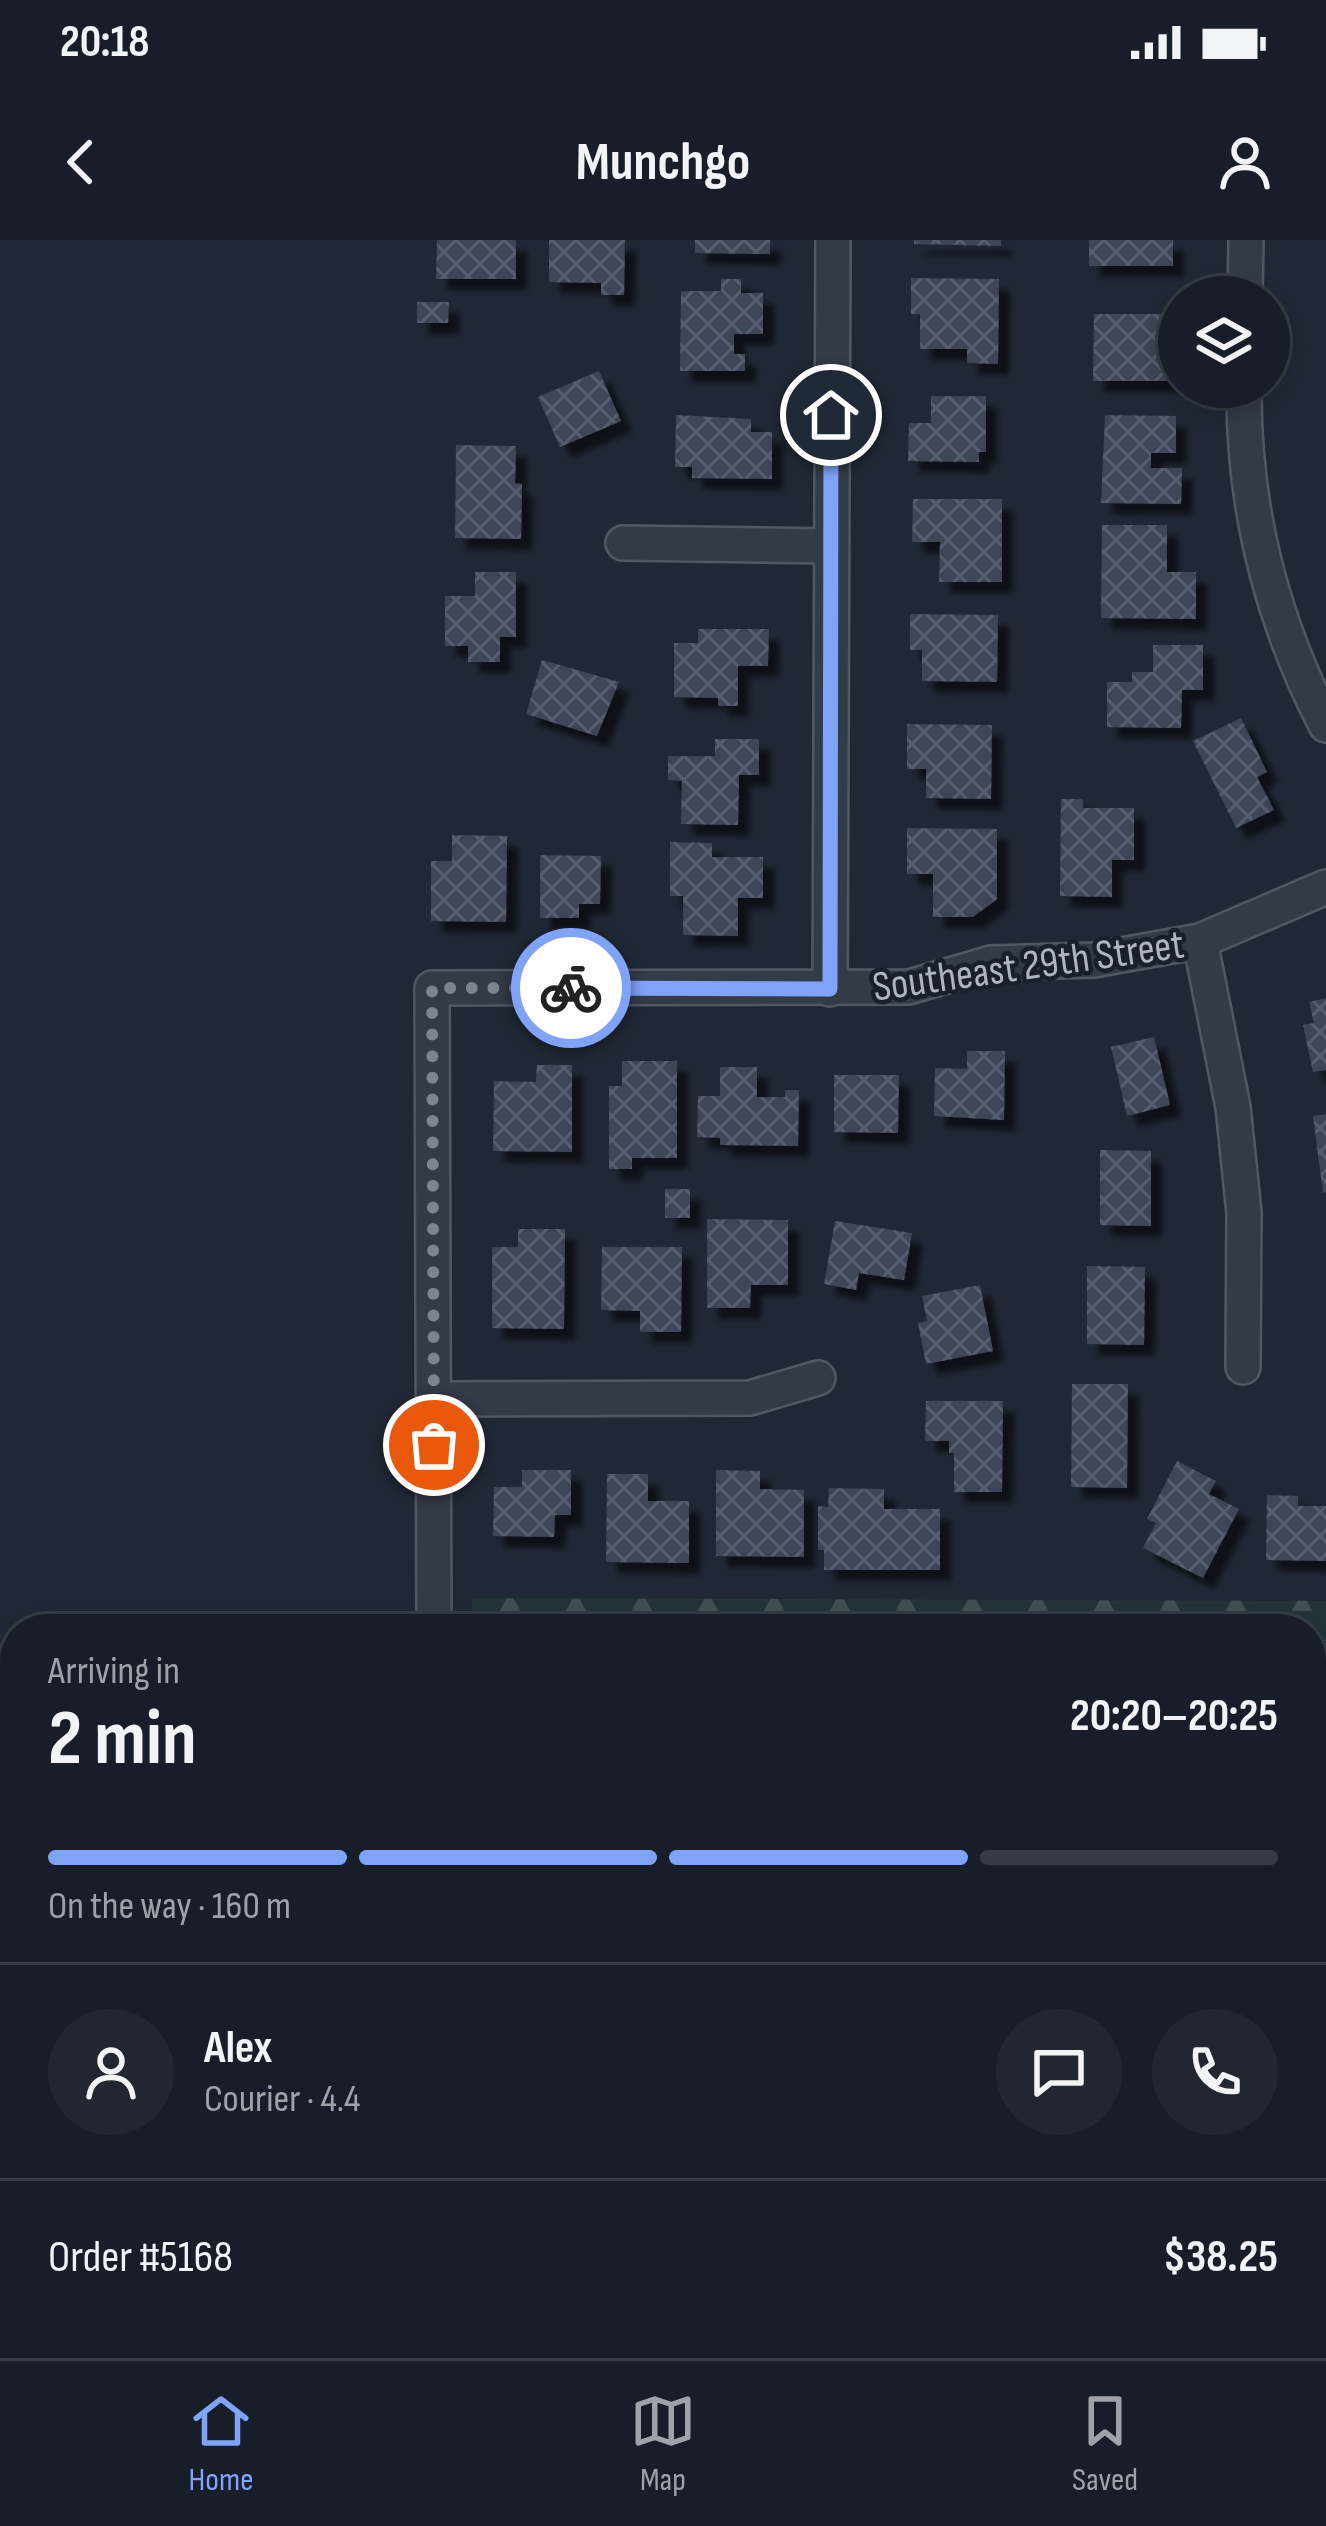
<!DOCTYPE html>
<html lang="en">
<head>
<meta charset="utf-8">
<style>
	:root { --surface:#181e29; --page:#212731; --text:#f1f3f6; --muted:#9fa2a8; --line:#363c46; --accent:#7fa3f8 }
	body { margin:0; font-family:"Sofia Sans Condensed",sans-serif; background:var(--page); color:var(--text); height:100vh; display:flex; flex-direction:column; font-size:45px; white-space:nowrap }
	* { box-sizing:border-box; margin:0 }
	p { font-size:39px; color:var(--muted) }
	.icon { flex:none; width:66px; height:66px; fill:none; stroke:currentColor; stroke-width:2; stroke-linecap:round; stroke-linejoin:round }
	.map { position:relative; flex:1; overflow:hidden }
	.panel { position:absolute; left:0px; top:1374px; width:1326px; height:744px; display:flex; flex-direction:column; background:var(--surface); border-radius:48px 48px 0 0; box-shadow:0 6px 18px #0003,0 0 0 3px var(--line) }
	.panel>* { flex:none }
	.fabs { position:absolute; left:1158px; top:36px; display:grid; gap:24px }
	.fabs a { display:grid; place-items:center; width:132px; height:132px; border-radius:50%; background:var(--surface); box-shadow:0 6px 18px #0003,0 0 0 3px var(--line); font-size:60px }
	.pin { position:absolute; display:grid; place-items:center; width:102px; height:102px; color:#fff; margin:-51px; border:6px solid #fff; border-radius:50%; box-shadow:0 3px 12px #0007 }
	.courier { position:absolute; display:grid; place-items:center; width:120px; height:120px; margin:-60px; border:9px solid #7fa3f8; border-radius:50%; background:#fff; color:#222; box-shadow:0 3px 15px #0007 }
	.overview em { font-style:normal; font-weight:700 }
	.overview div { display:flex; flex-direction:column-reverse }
	.overview { display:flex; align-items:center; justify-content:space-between; height:204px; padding:0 48px }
	h1 { font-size:78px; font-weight:700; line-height:90px }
	.bar { display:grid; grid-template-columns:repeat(4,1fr); gap:18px 12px; align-content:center; height:144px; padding:0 48px }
	.bar i { height:15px; border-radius:9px; background:var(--line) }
	.bar .current { background:var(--accent) }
	.bar p { grid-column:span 4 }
	.line { display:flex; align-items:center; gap:30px; padding:0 48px; border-top:3px solid var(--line) }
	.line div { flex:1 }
	.round { display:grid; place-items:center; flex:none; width:126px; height:126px; border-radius:63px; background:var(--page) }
	.status { display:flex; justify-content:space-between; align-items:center; height:84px; padding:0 60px; background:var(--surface); direction:ltr }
	.status svg { height:33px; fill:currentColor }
	header { display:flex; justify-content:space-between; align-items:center; height:156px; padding:0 48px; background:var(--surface); font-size:54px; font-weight:700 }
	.dock { display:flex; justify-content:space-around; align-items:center; height:168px; border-top:3px solid var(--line); background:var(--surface); font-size:33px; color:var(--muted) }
	.dock a { display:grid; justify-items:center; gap:6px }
	.dock .current { color:var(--accent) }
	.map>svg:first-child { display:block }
	.forest { fill:url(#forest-firs) }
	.building { fill:url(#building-cross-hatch); filter:url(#shadow) }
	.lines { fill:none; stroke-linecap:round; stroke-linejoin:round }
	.street-casing { stroke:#515765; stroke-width:38 }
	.secondary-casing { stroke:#515765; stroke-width:50 }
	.path { stroke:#3f5156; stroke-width:6; stroke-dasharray:9 9; stroke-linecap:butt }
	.street { stroke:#333a48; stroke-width:33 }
	.secondary { stroke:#41485b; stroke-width:45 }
	.done { stroke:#7c8393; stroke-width:12; stroke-dasharray:0 21.6 }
	.route { stroke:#7fa3f8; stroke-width:15 }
	.labels { text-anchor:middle; stroke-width:9; stroke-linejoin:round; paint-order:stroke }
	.street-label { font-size:42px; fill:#aeb4c4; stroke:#191f2c }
</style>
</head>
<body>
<div class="status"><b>20:18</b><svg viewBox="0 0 49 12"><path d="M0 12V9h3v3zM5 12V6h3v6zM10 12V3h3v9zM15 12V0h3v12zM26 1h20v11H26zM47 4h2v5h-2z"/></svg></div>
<header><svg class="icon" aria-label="back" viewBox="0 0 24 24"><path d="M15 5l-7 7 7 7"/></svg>Munchgo<svg class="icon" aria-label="person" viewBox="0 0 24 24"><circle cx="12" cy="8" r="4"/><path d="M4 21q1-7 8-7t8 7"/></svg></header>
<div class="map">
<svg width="1326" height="2118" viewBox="0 0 1326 2118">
	<defs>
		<pattern id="forest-firs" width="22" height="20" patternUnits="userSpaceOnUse" patternTransform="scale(3)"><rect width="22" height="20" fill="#223438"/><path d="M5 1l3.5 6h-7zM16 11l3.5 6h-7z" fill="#404f53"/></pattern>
		<pattern id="building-cross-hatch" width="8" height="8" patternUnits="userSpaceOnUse" patternTransform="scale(3)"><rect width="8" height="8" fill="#3c4557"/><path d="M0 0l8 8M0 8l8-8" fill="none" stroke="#565d6e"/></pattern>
		<filter id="shadow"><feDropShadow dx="11" dy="11" stdDeviation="3" flood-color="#0009"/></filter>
	</defs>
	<rect width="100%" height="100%" fill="#202837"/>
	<polygon class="forest" points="472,1358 1326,1361 1326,1409 1311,1409 1311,1389 473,1389"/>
	<g class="building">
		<polygon points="437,0 516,0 516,39 436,39"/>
		<polygon points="549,0 625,0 624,55 601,55 601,43 549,42"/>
		<polygon points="695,0 770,0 770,14 695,13"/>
		<polygon points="914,0 1001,0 1001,6 914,4"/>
		<rect x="1089" y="0" width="84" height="26"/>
		<polygon points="911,38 999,39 998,124 967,123 967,109 920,109 920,74 911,74"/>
		<polygon points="721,39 741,39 741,53 763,53 763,94 734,94 734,114 745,114 745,131 680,131 681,51 721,51"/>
		<polygon points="417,62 449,62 448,83 417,83"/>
		<polygon points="1094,74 1179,74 1179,141 1093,141"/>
		<polygon points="599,131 621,181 560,207 538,157"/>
		<polygon points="931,156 986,156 986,212 979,212 979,222 908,221 909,183 931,183"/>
		<polygon points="676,175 751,179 751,192 772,192 772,239 692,238 692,227 675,227"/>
		<polygon points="1105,175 1176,176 1176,213 1151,213 1151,228 1182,228 1181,264 1101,263"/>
		<polygon points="456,205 516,206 515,243 522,244 521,299 455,298"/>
		<polygon points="913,259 1002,259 1002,342 939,342 940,302 912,302"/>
		<polygon points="1102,285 1167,285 1167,332 1196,332 1196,379 1101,378"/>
		<polygon points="475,332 516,332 516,397 500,397 500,422 468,422 468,406 445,406 445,356 475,356"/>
		<polygon points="910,374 998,375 997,442 922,441 922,410 910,410"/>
		<polygon points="698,389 769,389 768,426 738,426 738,466 718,466 718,458 674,457 674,403 698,403"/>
		<polygon points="1153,405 1203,405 1203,450 1182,450 1181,488 1107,487 1107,442 1132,442 1132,432 1153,432"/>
		<polygon points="542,420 619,442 597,496 526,474"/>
		<polygon points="1241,478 1267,532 1257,537 1274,570 1236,588 1193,501"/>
		<polygon points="907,484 992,485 991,559 926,558 926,529 907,529"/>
		<polygon points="715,499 759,499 759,535 739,535 738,585 681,584 682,541 668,540 668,516 715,516"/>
		<polygon points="1061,559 1083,559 1083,568 1134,568 1134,620 1112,620 1112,657 1060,656"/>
		<polygon points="907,588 997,589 997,659 973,677 933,677 933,634 907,634"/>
		<polygon points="452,595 507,596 506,682 431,681 431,621 452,621"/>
		<polygon points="670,602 712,603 712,617 763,617 763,658 738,658 738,696 683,695 683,656 670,656"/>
		<polygon points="540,615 601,616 600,664 579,664 579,678 540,678"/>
		<polygon points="1326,758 1326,830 1313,832 1303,785 1314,783 1309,762"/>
		<polygon points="1154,797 1170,865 1127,876 1111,807"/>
		<polygon points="967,811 1005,811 1004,880 934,876 935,828 967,829"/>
		<polygon points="622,821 677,821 677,918 632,918 632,929 609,929 609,846 622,846"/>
		<polygon points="537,825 572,825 572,912 493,911 494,841 536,842"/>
		<polygon points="720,827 757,827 757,857 785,857 785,850 799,850 798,906 720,905 720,898 697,897 698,856 720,856"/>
		<polygon points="834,835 899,835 898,893 834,892"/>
		<polygon points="1326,874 1326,952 1323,953 1313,876"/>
		<polygon points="1100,910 1151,911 1151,986 1100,985"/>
		<rect x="665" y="949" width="25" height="29"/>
		<polygon points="707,979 788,980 788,1045 751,1045 750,1068 707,1068"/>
		<polygon points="835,981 912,993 904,1040 859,1033 856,1050 824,1044"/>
		<polygon points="518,989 565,989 564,1089 492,1088 492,1007 518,1007"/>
		<polygon points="602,1007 682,1007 681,1092 640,1092 640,1071 601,1070"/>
		<polygon points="1087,1026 1145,1027 1144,1105 1087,1104"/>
		<polygon points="980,1045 993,1111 926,1124 918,1083 927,1081 922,1056"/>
		<polygon points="1072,1144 1128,1144 1127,1248 1071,1247"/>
		<polygon points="926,1161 1003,1161 1002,1252 954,1252 954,1213 949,1213 949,1201 925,1201"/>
		<polygon points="1177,1221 1216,1241 1209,1254 1239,1269 1203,1338 1143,1308 1156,1283 1147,1279"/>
		<polygon points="522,1230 571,1230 571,1275 555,1275 554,1297 493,1296 494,1247 522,1247"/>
		<polygon points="716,1230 760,1231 760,1249 804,1250 804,1317 716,1316"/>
		<polygon points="607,1234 648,1234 648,1261 689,1261 689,1323 606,1322"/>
		<polygon points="829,1248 884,1249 884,1269 940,1269 940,1330 824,1330 824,1310 818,1310 818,1266 828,1267"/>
		<polygon points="1267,1255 1298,1256 1298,1266 1326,1266 1326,1321 1266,1320"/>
		<polygon points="0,2046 15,2055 15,2103 39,2103 30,2118 0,2118"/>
		<polygon points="55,2103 107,2103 134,2118 46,2118"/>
		<polygon points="301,2103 388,2103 372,2118 330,2118 325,2113 315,2118"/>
		<polygon points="686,2103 707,2103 716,2118 663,2118"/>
		<polygon points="751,2103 835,2103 821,2118 767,2118"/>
		<polygon points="1038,2103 1042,2103 1050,2118 1009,2118"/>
		<polygon points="1224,2103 1265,2103 1262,2106 1275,2118 1243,2118"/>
	</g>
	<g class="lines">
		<g class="street-casing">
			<g id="street">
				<polyline points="1245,57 1246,0"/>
				<path d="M 1244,147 C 1243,267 1271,379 1326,485"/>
				<polyline points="623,303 829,306"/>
				<polyline points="1200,701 1233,867 1244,973 1243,1127"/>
				<polyline points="830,749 833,0"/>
				<polyline points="434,1159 750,1158 818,1138"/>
				<polyline points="434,1389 432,748 909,747 991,723 1094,720 1200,701 1326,647"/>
				<polyline points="1130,2103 1137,2118"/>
			</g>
		</g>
		<g class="secondary-casing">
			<g id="secondary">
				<polyline points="0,1448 15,1449"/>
				<polyline points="1311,1456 1326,1456"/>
			</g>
		</g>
		<polyline class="path" points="221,2118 232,2103"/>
		<use href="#street" class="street"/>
		<use href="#secondary" class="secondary"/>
	</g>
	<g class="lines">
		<polyline class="done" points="434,1205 432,748 571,748"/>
		<polyline class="route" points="571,748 830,749 831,175"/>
	</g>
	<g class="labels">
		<g class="street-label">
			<text transform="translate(1028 724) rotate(-8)" y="15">Southeast 29th Street</text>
		</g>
	</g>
</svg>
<div class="fabs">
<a><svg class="icon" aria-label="layers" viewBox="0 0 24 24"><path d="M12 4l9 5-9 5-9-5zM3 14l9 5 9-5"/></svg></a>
</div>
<div class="pin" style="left:434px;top:1205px;background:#ea580c"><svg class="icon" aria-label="bag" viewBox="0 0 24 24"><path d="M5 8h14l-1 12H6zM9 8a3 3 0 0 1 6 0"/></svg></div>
<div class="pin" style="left:831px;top:175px;background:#1f2937"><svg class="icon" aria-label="home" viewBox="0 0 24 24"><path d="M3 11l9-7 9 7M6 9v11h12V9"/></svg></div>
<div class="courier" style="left:571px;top:748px"><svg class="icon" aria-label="bike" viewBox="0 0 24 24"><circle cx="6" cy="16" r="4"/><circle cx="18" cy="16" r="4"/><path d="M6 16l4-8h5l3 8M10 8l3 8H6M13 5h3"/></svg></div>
<section class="panel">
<div class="overview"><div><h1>2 min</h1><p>Arriving in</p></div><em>20:20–20:25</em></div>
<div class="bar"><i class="current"></i><i class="current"></i><i class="current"></i><i></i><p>On the way · 160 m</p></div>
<div class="line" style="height:216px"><a class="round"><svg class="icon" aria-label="person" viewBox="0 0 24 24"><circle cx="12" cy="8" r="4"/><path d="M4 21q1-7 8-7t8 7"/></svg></a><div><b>Alex</b><p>Courier · 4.4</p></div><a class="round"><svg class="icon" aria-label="chat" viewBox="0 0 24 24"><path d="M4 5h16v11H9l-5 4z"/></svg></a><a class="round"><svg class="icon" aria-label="phone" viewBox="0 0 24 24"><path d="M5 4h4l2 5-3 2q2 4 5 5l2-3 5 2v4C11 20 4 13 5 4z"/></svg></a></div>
<div class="line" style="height:156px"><div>Order #5168</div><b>$38.25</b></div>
</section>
</div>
<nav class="dock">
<a class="current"><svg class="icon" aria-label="home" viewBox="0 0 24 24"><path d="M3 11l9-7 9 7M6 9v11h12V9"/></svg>Home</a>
<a><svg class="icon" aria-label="map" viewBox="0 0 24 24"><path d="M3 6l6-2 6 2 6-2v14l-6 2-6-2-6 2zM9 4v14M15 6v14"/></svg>Map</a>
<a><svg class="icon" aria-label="saved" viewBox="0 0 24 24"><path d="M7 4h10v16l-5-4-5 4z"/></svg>Saved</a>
</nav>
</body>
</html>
